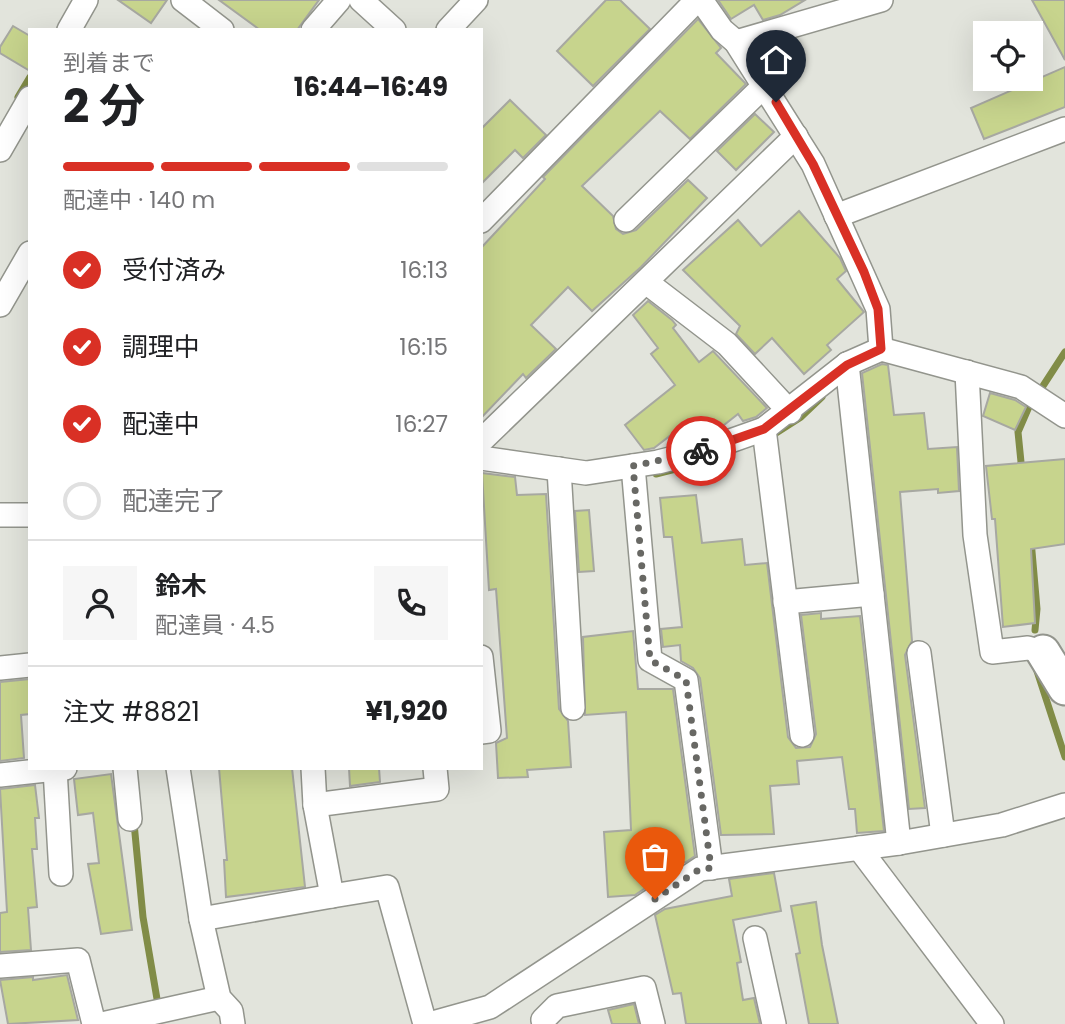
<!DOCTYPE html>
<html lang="ja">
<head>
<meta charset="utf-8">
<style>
	:root { --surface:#fff; --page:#f6f6f6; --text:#202124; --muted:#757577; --line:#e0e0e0; --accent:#d93025 }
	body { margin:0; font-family:Poppins,"Noto Sans JP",sans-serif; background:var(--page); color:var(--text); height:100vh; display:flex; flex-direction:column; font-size:26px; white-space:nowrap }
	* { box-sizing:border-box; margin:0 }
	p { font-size:23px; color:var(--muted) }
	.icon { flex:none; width:38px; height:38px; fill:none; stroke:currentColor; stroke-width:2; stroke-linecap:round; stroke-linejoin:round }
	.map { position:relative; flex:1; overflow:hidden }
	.side { position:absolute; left:28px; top:28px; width:455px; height:742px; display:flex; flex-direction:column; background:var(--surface); border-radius:0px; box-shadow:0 7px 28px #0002 }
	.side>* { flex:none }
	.controls { position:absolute; left:973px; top:21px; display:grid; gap:14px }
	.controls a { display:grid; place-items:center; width:70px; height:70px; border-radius:0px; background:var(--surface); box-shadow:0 7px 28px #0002; font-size:35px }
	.pin { position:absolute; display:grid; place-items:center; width:60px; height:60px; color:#fff; margin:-72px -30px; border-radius:50% 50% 50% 0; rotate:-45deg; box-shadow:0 0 7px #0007 }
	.pin .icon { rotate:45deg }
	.courier { position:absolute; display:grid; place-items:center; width:70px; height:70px; margin:-35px; border:5px solid #d93025; border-radius:50%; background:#fff; color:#222; box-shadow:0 2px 9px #0007 }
	.head em { font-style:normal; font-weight:700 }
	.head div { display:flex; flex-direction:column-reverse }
	.head { display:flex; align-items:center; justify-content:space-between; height:119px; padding:0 35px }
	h1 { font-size:46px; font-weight:700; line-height:52px }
	.bar { display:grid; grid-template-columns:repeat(4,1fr); gap:10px 7px; align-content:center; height:84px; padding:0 35px }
	.bar i { height:9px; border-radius:5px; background:var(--line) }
	.bar .current { background:var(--accent) }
	.bar p { grid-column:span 4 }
	.line { display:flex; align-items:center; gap:18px; padding:0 35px; border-top:2px solid var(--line) }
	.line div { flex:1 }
	.round { display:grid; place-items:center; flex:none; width:74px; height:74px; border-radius:0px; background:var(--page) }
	ol { padding:0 35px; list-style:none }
	li { display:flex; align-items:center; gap:21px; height:77px }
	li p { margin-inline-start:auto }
	li .icon { padding:7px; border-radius:50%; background:var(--accent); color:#fff; stroke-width:4 }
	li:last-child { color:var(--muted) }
	li i { width:38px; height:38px; border:4px solid var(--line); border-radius:50% }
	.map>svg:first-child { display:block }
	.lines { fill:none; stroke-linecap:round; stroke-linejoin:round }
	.stream { stroke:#818c47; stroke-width:7 }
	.building { fill:#c7d48d; stroke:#a7a8a1; stroke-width:2 }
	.street-casing { stroke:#93958d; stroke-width:26 }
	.secondary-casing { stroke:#93958d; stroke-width:37 }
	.street { stroke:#fff; stroke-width:23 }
	.secondary { stroke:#fff; stroke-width:33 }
	.done { stroke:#686864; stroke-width:7; stroke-dasharray:0 12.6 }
	.route { stroke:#d93025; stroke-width:9 }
</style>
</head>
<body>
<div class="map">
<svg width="1065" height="1024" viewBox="0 0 1065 1024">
	<rect width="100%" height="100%" fill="#e2e4dc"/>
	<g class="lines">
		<g class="stream">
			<polyline points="18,97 30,77"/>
			<polyline points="1041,389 1065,352"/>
			<polyline points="776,433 801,417 822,397"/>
			<polyline points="1022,472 1018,432 1031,402"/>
			<polyline points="656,474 699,463"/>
			<polyline points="1031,540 1037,609 1035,630"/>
			<polyline points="1036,668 1065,757"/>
			<polyline points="134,823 143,917 157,999"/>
		</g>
	</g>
	<g class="building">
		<polygon points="118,0 167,0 151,23"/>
		<polygon points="219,0 319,0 297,30 260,30"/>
		<polygon points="606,0 620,0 650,29 593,86 557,51"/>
		<polygon points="718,0 805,0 780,15 763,20 754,5 731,19"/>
		<polygon points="1032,0 1065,0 1065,60"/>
		<polygon points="698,19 721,48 716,53 746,84 690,139 660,111 582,186 613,216 616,229 623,234 636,230 688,180 707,198 641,267 592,311 568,287 531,325 556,349 526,378 523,374 481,418 481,248 545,179 543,177"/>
		<polygon points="13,26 30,36 30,71 0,53 0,47"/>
		<polygon points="1065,67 1065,107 984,139 971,108"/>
		<polygon points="510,100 546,135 523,158 515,150 481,184 481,129"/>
		<polygon points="755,114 774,132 736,170 717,151"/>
		<polygon points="799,211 840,258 846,271 837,279 864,312 827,345 831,350 804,374 772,338 755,354 736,334 740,326 683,270 738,220 761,246"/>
		<polygon points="648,301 672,320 676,325 673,328 699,362 713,351 767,408 756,417 743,421 738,414 715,432 694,438 684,425 654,448 644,450 625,425 675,385 651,354 658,348 633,315"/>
		<polygon points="882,364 888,365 894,415 924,413 928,449 957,447 959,491 938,493 938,489 900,492 912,641 905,655 925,808 909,809 862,373"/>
		<polygon points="990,393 1015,400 1026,407 1015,430 983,416"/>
		<polygon points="1065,459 1065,544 1031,549 1035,623 1003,627 995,519 992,519 986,466"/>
		<polygon points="482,473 515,477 517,495 546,494 559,709 568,721 571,767 527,770 528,777 498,778 496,743 507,738 496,589 489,590"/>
		<polygon points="696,495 702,543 742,539 745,565 767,563 788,737 796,748 810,747 816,734 801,615 821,613 821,619 860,616 884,831 857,833 855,809 849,809 842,757 797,761 799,784 770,786 774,834 721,835 700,678 693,668 681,661 680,645 663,647 661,629 682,627 672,537 664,537 660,498"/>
		<polygon points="589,510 594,571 579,572 575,511"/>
		<polygon points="633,631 638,689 673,689 695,856 686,862 659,864 660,878 635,895 608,897 604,832 631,830 626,712 585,715 583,637"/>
		<polygon points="30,679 30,714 21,715 24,758 0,761 0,682"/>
		<polygon points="219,768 292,768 305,887 226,897 224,860 227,860"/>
		<polygon points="349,768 379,768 380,782 350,786"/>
		<polygon points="111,774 132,930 101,934 88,864 99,863 93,813 78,815 74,779"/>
		<polygon points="35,785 39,818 35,818 37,849 32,849 37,907 28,908 31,950 0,952 0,913 7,912 0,789"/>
		<polygon points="774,873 781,911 733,920 741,962 737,963 743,1000 754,998 760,1024 686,1024 681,993 673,994 655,915 665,909 732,896 729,879"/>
		<polygon points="816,902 822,945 838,1024 809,1024 796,954 800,953 791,906"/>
		<polygon points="67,975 78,1020 8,1024 0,980 33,977 33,980"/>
		<polygon points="634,1004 639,1024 612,1024 608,1010"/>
	</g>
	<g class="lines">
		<g class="street-casing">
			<g id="street">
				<polyline points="183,0 222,30"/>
				<polyline points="361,0 394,30"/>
				<polyline points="701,0 722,30 736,42 813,164 878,309 881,349"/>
				<polyline points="69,30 86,0"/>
				<polyline points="313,30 339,0"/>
				<polyline points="448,30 476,0"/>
				<polyline points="736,42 881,0"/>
				<polyline points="0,150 30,98"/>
				<polyline points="836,216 1065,129"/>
				<polyline points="626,220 765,85"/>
				<polyline points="481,221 697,0"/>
				<polyline points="646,282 727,344 790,412"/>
				<polyline points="0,305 30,253"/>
				<polyline points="847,364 899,843"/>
				<polyline points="967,372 975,535 992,652 1028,648 1043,652"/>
				<polyline points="764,429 802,735"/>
				<polyline points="481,441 796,136"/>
				<polyline points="481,458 586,473 658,462 702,451 764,429 847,364 881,349 1021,387 1065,416"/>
				<polyline points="633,466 650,660 686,680 711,868"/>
				<polyline points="559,469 573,708"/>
				<polyline points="0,515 30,515"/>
				<polyline points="785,602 872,594"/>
				<polyline points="919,653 943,835"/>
				<polyline points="481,657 489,731 481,732"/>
				<polyline points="0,668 30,665"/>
				<polyline points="125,768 130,819"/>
				<polyline points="178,768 201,919 219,998 231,1011 233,1024"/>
				<polyline points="313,768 315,805"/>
				<polyline points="55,769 61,874"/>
				<polyline points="0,775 65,768"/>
				<polyline points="859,848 992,1024"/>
				<polyline points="201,919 332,896"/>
				<polyline points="755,938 774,1024"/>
				<polyline points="0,966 78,960 94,1024"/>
				<polyline points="102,1024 219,998"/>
				<polyline points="425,1024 387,887 332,896 315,805 437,789 435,768"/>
				<polyline points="429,1024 490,1007 700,869 899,843 1002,825 1065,805"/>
				<polyline points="544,1024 543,1020 557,1006 644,988 653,1024"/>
			</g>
		</g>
		<g class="secondary-casing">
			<polyline id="secondary" points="1043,652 1065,688"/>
		</g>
		<use href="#street" class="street"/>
		<use href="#secondary" class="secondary"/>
	</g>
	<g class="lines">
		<polyline class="done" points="655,899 700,869 711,868 686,680 650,660 633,466 701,451"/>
		<polyline class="route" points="701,451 764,429 847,365 881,349 878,309 864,272 813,164 776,102"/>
	</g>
</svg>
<div class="controls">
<a><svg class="icon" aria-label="locate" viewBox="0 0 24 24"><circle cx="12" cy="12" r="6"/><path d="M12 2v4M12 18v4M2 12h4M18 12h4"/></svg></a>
</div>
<div class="pin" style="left:655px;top:899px;background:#ea580c"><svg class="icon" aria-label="bag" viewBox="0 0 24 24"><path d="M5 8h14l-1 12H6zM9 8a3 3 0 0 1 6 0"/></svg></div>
<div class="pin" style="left:776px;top:102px;background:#1f2937"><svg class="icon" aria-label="home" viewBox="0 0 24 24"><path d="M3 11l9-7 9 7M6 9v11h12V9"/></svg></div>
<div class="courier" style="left:701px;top:451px"><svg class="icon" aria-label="bike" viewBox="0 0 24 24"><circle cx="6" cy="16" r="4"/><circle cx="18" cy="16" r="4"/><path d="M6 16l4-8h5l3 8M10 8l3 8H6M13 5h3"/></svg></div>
<section class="side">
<div class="head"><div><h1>2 分</h1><p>到着まで</p></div><em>16:44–16:49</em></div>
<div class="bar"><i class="current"></i><i class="current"></i><i class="current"></i><i></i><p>配達中 · 140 m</p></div>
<ol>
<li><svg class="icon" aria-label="check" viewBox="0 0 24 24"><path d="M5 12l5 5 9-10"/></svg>受付済み<p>16:13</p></li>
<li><svg class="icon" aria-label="check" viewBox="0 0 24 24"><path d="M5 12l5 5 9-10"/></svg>調理中<p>16:15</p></li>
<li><svg class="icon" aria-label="check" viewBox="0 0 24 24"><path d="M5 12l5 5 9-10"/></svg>配達中<p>16:27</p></li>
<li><i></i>配達完了</li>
</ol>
<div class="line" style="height:126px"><a class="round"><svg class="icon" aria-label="person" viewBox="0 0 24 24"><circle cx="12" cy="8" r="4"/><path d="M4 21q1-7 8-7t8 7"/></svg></a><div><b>鈴木</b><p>配達員 · 4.5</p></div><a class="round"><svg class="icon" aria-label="phone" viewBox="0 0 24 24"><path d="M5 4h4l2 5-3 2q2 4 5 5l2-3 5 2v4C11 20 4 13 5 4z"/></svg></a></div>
<div class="line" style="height:91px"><div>注文 #8821</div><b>¥1,920</b></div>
</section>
</div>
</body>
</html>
